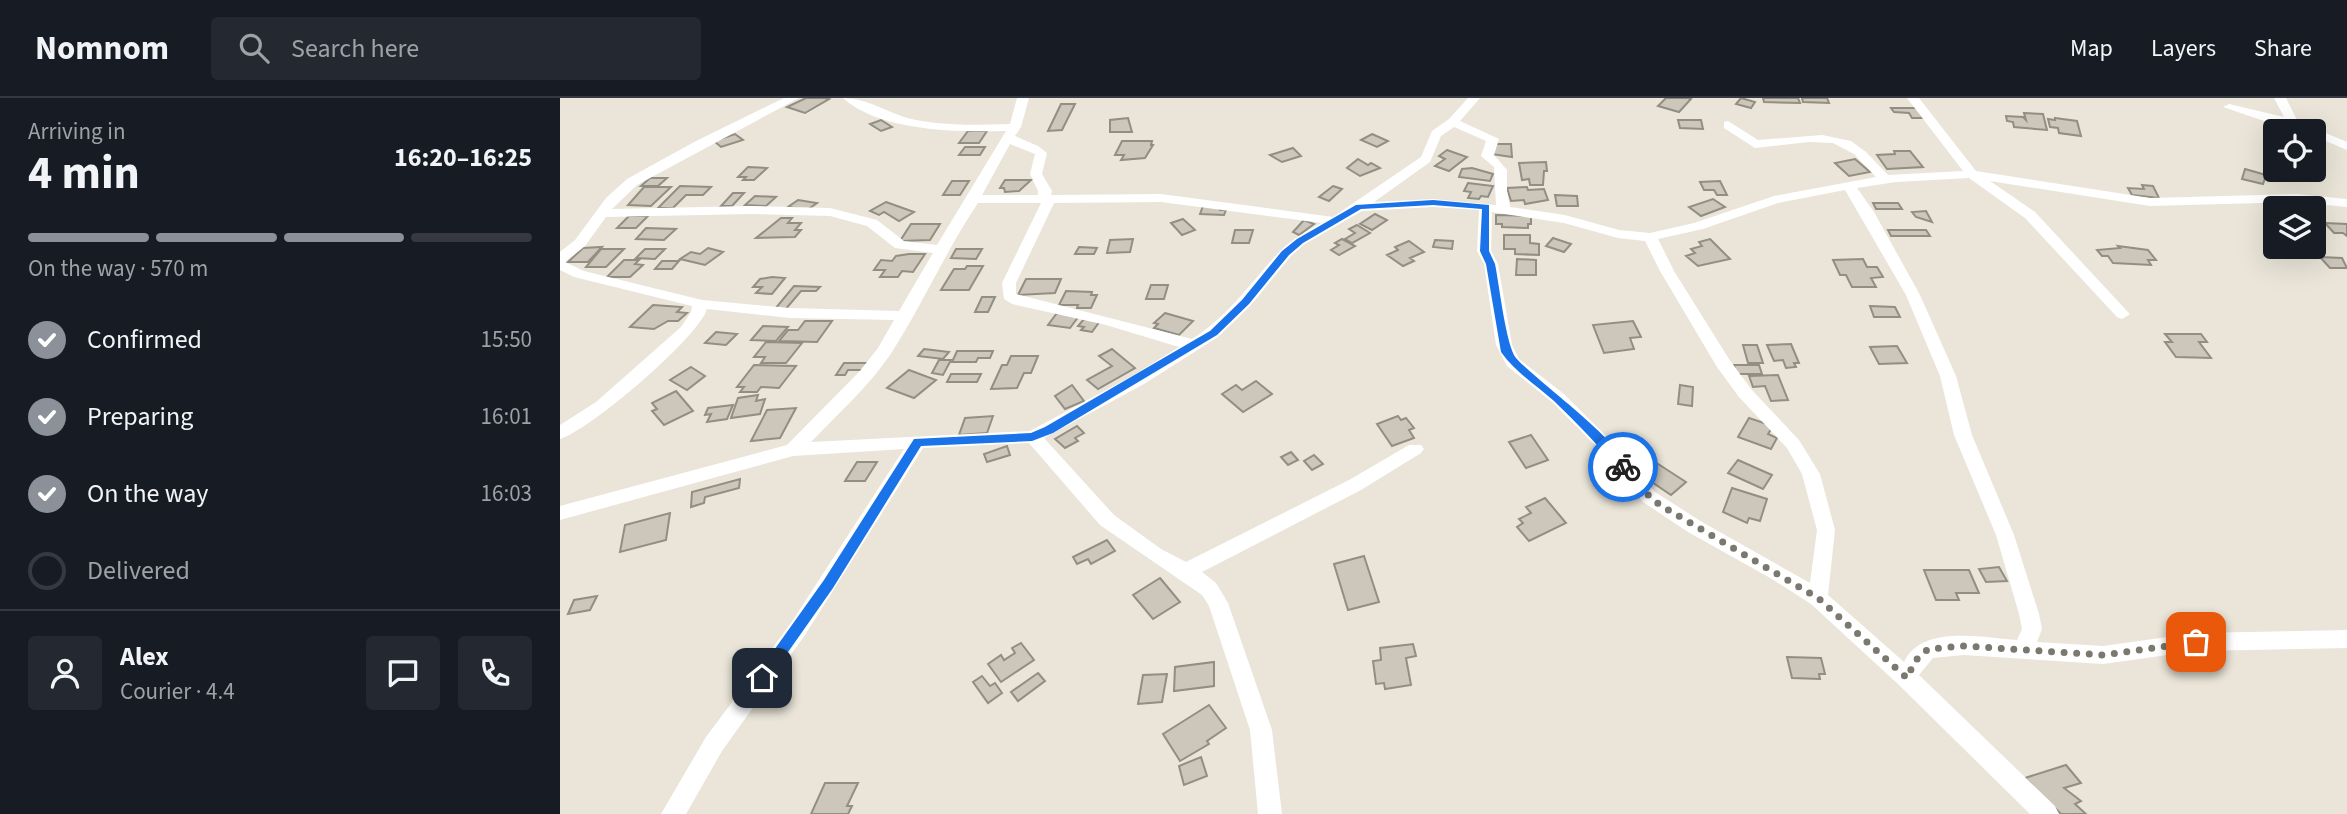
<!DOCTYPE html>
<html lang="en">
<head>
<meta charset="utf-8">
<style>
	:root { --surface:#171b24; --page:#242831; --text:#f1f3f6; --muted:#9ea1a6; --line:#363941; --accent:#8c9099 }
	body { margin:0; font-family:"Source Sans 3",sans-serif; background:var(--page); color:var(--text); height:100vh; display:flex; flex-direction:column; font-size:26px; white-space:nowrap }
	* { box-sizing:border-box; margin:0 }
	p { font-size:23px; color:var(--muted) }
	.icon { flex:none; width:38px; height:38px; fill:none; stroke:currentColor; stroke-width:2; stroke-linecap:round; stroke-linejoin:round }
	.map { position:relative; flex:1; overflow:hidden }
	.drawer { display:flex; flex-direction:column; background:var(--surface); width:560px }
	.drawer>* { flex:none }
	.tools { position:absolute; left:1703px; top:21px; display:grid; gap:14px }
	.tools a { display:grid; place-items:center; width:63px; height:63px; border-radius:7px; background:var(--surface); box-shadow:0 7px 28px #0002; font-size:35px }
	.pin { position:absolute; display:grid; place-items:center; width:60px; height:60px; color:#fff; margin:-30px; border-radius:14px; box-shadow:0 4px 10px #0006 }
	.courier { position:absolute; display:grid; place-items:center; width:70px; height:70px; margin:-35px; border:5px solid #1a73e8; border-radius:50%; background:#fff; color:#222; box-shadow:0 2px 9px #0007 }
	.head em { font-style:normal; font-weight:700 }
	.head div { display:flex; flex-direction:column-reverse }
	.head { display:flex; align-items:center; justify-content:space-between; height:119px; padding:0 28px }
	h1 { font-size:46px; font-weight:700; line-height:52px }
	.bar { display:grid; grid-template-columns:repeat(4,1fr); gap:10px 7px; align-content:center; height:84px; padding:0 28px }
	.bar i { height:9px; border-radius:5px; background:var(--line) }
	.bar .selected { background:var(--accent) }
	.bar p { grid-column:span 4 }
	.line { display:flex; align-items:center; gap:18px; padding:0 28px; border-top:2px solid var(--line) }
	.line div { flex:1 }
	.round { display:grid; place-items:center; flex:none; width:74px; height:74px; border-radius:7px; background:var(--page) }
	ol { padding:0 28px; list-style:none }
	li { display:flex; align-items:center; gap:21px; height:77px }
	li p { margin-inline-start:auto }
	li .icon { padding:7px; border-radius:50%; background:var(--accent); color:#fff; stroke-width:4 }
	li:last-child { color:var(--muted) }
	li i { width:38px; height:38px; border:4px solid var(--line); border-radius:50% }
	header { display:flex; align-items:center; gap:42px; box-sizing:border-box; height:98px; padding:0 35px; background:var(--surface); border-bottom:2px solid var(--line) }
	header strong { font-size:33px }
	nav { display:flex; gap:38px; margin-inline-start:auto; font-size:24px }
	.search { width:490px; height:63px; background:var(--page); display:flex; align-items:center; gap:18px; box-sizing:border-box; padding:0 24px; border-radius:7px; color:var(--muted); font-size:26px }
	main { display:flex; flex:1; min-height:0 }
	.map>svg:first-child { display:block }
	.building { fill:#ccc7ba; stroke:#928e82; stroke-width:2 }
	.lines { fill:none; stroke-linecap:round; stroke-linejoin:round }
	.street { fill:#fff; fill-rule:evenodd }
	.route { fill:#1a73e8 }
	.done { stroke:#7a786f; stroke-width:7; stroke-dasharray:0 12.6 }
</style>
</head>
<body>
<header>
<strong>Nomnom</strong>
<div class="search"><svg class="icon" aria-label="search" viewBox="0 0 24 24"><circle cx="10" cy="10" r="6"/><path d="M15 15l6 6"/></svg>Search here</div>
<nav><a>Map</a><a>Layers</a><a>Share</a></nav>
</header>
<main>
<section class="drawer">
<div class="head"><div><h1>4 min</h1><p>Arriving in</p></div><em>16:20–16:25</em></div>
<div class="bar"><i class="selected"></i><i class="selected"></i><i class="selected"></i><i></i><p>On the way · 570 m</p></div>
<ol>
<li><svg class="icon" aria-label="check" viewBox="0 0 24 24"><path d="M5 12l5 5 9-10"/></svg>Confirmed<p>15:50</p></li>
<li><svg class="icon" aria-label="check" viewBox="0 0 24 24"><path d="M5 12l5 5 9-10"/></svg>Preparing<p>16:01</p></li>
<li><svg class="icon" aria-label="check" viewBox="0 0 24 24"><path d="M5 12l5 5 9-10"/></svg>On the way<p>16:03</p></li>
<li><i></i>Delivered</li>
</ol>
<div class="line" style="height:126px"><a class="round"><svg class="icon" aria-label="person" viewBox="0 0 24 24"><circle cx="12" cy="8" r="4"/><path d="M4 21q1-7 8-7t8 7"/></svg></a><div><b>Alex</b><p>Courier · 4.4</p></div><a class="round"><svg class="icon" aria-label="chat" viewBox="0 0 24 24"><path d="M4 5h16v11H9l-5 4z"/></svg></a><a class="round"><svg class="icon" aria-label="phone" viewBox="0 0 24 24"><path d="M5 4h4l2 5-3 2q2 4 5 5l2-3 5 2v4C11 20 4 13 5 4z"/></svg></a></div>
</section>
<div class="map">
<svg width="1787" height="716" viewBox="0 0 1787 716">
	<rect width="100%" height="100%" fill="#eae5d8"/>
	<g class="building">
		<polygon points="246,0 265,0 269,1 245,15 227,9"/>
		<polygon points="1106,0 1128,0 1131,1 1119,14 1098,8"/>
		<polygon points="1181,0 1195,4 1191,10 1176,6"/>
		<polygon points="1203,0 1238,0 1240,5 1204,4"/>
		<polygon points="1242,0 1267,0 1269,5 1243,4"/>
		<polygon points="501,6 515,6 502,32 488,33"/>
		<polygon points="1331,10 1357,10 1363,20 1352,20 1349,15 1334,14"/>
		<polygon points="1464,15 1483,16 1487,32 1454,29 1453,24 1447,23 1446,18 1463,19 1466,22"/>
		<polygon points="568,20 572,34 550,34 550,22"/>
		<polygon points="1495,20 1517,23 1521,38 1499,35 1498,30 1490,29 1488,21 1495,22"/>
		<polygon points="321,22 332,29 321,33 310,26"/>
		<polygon points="1118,22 1141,22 1143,31 1120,30"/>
		<polygon points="408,33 427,33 419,45 399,45"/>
		<polygon points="175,36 183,42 161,49 154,43"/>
		<polygon points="812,36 828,43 817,49 801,42"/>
		<polygon points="562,43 592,43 591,47 593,47 585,60 561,62 564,57 555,57"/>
		<polygon points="931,46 951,46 952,59 931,56"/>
		<polygon points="405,49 425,49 420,57 399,57"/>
		<polygon points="733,50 741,58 722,64 710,57"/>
		<polygon points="887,52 907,59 889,73 875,68 885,61 879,58"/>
		<polygon points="1334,53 1350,53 1363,69 1327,71 1317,57 1335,56"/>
		<polygon points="798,61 808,67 811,65 820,70 800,78 787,70"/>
		<polygon points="1295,61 1310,74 1289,78 1275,65"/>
		<polygon points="986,64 987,73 984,73 983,87 970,87 969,81 962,82 959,65"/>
		<polygon points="188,69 207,70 194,82 183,82 186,79 178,79"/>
		<polygon points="912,70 933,76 930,83 899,79 902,71"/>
		<polygon points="1685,71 1706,77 1703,86 1682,81"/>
		<polygon points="90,80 107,80 98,88 81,88"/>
		<polygon points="445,82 471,82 459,93 445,94 444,90 440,90"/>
		<polygon points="392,83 409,83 400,97 383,97"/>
		<polygon points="1160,83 1167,97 1157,97 1154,92 1144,92 1140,84"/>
		<polygon points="908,85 933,88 928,99 921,98 919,101 908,100 911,94 904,93"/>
		<polygon points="1582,87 1593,88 1599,100 1572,97 1568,90 1584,91"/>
		<polygon points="120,88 151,89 143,97 126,97 113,110 98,110"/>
		<polygon points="773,88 782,91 769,103 759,99"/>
		<polygon points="84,89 111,89 91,108 68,107"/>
		<polygon points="967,89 968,92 984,91 988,102 965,106 964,102 951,103 947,90"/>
		<polygon points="173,95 184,95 172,108 161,108"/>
		<polygon points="995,97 1017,98 1018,108 997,108"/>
		<polygon points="195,98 216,99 206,108 185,107"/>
		<polygon points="1153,101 1165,109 1141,118 1129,109"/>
		<polygon points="238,102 257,105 247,112 228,109"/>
		<polygon points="326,104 354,114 339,123 324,114 319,117 310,113"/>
		<polygon points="1313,105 1338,105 1342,111 1316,111"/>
		<polygon points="643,108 661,109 660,112 666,112 664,117 640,116"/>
		<polygon points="1366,113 1372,124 1356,119 1352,114"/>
		<polygon points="815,116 827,122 812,132 800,126"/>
		<polygon points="936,117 971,118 971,126 968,126 968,130 942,129 942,126 936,126"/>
		<polygon points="69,118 88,118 76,130 57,130"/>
		<polygon points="221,120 232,120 228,125 241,125 235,132 241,132 235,139 196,140"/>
		<polygon points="623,121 635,132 622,137 611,125"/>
		<polygon points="744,122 754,126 739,137 733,134"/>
		<polygon points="1765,125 1787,126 1787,138 1783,135 1774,135"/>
		<polygon points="351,126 380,126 370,142 340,143"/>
		<polygon points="797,127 810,135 792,145 785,141 795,135 789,131"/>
		<polygon points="86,130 116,131 104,142 76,141"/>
		<polygon points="675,132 693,132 689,145 672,145"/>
		<polygon points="1328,132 1366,132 1370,138 1331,138"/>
		<polygon points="944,137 970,137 970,145 979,146 979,157 955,156 955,151 944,151"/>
		<polygon points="993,140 1011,146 1004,154 986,148"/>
		<polygon points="573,141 570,154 547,155 550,142"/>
		<polygon points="782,141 795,148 779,157 771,152 779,147 775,145"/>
		<polygon points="1150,141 1170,161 1138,168 1126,158 1135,155 1131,151 1142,148 1139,144"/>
		<polygon points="875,142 893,143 892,151 873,149"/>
		<polygon points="849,143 864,154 850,160 854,163 843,168 827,157 838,152 835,149"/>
		<polygon points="1558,148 1588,152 1596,162 1588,162 1591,167 1553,165 1548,158 1542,158 1537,152 1560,150"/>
		<polygon points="42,149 28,164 8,164 23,150"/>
		<polygon points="519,149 537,150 534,156 515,156"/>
		<polygon points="148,150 163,154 145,167 120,161 131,154 140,156"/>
		<polygon points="41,151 64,151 46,169 26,169"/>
		<polygon points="85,151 105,151 95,161 76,160"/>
		<polygon points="396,151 422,151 416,161 391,160"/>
		<polygon points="349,156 365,156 353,174 342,173 338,179 320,179 325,172 314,172 321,162 332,163 336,158"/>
		<polygon points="1760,159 1782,160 1787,170 1770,170"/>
		<polygon points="957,161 976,162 976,177 956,177"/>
		<polygon points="1303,161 1307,169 1317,169 1323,179 1311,180 1316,189 1292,189 1286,177 1280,177 1273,162"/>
		<polygon points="64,162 79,162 75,166 83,167 70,179 47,179"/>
		<polygon points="102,163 119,163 112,171 95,171"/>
		<polygon points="407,168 423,168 409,192 381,192 394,171 405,171"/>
		<polygon points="212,179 225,180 212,196 196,195 202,189 193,189 200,181"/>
		<polygon points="466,181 501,181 495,195 458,197"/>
		<polygon points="591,187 608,187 604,201 586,201"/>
		<polygon points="234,188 260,189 256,193 241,193 225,212 215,211"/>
		<polygon points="506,193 532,194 531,197 537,197 531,210 517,210 518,207 499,207"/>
		<polygon points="422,199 435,199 428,214 415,214"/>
		<polygon points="93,207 122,209 117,214 127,215 118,223 108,223 94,231 70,229"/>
		<polygon points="1310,208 1335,209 1340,219 1314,219"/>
		<polygon points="497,215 519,218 510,230 488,227"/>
		<polygon points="605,215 633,223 619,237 594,230 598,226 594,225"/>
		<polygon points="524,221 540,223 532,234 521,232 524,229 518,228"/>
		<polygon points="245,223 272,223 257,244 219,243 228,232 238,232"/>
		<polygon points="1073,223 1081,239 1070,240 1074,251 1044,255 1033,227"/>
		<polygon points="203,228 228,229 216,243 191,242"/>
		<polygon points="156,234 177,236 166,247 145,245"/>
		<polygon points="1605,236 1641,236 1647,244 1639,244 1651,260 1616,259 1605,244 1612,244"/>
		<polygon points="206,244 242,245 226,265 201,265 205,259 194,259"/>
		<polygon points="1231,246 1239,265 1234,265 1236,269 1226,270 1223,262 1214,263 1207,247"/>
		<polygon points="1183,247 1197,247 1203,265 1188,265"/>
		<polygon points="1337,248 1347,265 1319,266 1310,249"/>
		<polygon points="364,251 389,254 383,261 358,258"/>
		<polygon points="552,251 575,270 538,291 527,282 552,268 539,258"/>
		<polygon points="397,253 433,253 430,260 418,260 416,264 392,264"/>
		<polygon points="451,258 478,258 471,275 464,275 457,290 431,291 442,267 447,267"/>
		<polygon points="379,262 391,262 383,277 372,275"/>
		<polygon points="284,265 310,265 305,272 288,272 285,277 276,277"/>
		<polygon points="194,267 236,268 219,290 201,289 197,294 180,294 184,289 177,289"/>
		<polygon points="1174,267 1199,267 1202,276 1176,276"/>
		<polygon points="131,269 145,278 127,292 110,282"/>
		<polygon points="349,272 376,282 354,300 327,290"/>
		<polygon points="391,276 421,276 417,284 387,284"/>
		<polygon points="1218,277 1228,302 1211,303 1205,288 1193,289 1189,278"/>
		<polygon points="696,283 712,296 683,314 662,296 676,287 682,292"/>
		<polygon points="512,287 524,303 505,311 495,298"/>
		<polygon points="1120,287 1133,289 1132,308 1118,306"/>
		<polygon points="116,293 133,313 104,327 92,313 97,311 92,305"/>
		<polygon points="198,297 196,303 205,301 200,316 171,320 178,300"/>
		<polygon points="173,307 167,321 147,324 151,316 145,317 148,310"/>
		<polygon points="236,310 220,340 191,343 207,312"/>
		<polygon points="433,318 427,335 399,337 405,320"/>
		<polygon points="838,318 841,322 846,320 854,330 849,332 854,340 832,348 817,326"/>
		<polygon points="1189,320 1213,328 1208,336 1217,340 1211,351 1178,339"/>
		<polygon points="517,328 524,335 515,340 518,343 505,350 495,341"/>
		<polygon points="971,337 988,362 966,370 949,344"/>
		<polygon points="447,348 450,357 427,364 424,356"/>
		<polygon points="731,354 738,362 728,367 721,359"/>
		<polygon points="754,357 763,366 752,372 744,363"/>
		<polygon points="1178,362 1212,377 1203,391 1168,375"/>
		<polygon points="297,364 317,364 305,383 285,383"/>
		<polygon points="1095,364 1126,384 1111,397 1080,376"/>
		<polygon points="180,381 179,390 145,399 144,405 131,409 132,394"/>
		<polygon points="1172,390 1207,401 1200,423 1189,420 1187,425 1163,414"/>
		<polygon points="985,400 1006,425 969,443 957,429 963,425 959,421 971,415 966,409"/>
		<polygon points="110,415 106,442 60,454 65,427"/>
		<polygon points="547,442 555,453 531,466 528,461 517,466 513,459"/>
		<polygon points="804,458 819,504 788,512 774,466"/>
		<polygon points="1439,469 1447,483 1426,484 1419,471"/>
		<polygon points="1364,472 1409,472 1419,495 1396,495 1399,502 1376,502"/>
		<polygon points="600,480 620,504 593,521 573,497"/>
		<polygon points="37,498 30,512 8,516 14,502"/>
		<polygon points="461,545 474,562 441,584 428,566 441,557 444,562 455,555 452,550"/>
		<polygon points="853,546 856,558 846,560 851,587 825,591 824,585 816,586 813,563 821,562 820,550"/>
		<polygon points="1227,559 1261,560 1265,576 1259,576 1260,581 1232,580"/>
		<polygon points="654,564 654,588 614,593 615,569"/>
		<polygon points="478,575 485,583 458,603 451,594"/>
		<polygon points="607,576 602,604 578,606 583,577"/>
		<polygon points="422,578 430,588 435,585 442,595 428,605 413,584"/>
		<polygon points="649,607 666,630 647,643 649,646 620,663 603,636"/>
		<polygon points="641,659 647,678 624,687 619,668"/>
		<polygon points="1506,667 1521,685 1504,690 1521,703 1515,706 1526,716 1501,716 1465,680"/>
		<polygon points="265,685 298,685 287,708 292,708 288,716 251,716"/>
	</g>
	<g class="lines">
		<g class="street">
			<path d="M 224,0 L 239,0 L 77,87 L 52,111 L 190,108 L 270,110 L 317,122 L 344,143 L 377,147 L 446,33 C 399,34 320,34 283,0 C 307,0 328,15 351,21 C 383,28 417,27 450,26 L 457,0 L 469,0 L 461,29 L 455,38 L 478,48 L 487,55 L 482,76 L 492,93 L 491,97 L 601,96 L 773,119 L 861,59 L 872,33 L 889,21 L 908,0 L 920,0 L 900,23 L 939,41 L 934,57 L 947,72 L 947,93 L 950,109 L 1005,117 L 1059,132 L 1090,135 L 1134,125 L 1214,98 L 1316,79 L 1294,56 L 1273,45 L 1249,44 L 1195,50 L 1164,30 L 1164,24 L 1168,23 L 1198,42 L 1262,37 L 1291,43 L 1306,54 L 1328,77 L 1403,73 L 1347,0 L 1359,0 L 1416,73 L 1590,100 L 1736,96 L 1787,101 L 1787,109 L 1736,104 L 1590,108 L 1430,83 L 1475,114 L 1567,213 L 1570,216 L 1562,221 L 1557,219 L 1465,120 L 1409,80 L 1336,84 L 1297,90 L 1314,114 L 1360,197 L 1396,278 L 1412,337 L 1454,437 L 1479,516 L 1482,531 L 1477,544 L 1543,548 L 1636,535 L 1787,532 L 1787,550 L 1636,553 L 1543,566 L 1404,557 L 1373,560 L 1359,577 L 1495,708 L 1499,716 L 1470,716 L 1339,587 L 1251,506 L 1212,481 L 1128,434 L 1083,404 L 1041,353 L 992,304 L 947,268 L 936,247 L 924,166 L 917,153 L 919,112 L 873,109 L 802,113 L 745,146 L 731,158 L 691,207 L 658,239 L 584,286 L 484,340 L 554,417 L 601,451 L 626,464 L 789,382 L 849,347 L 861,347 L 864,351 L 861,355 L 801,392 L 642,474 L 656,485 L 668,505 L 712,632 L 722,716 L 698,716 L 690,632 L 649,508 L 642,497 L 540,427 L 469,345 L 363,350 L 245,537 L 162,653 L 126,716 L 101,716 L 146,639 L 231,525 L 344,351 L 233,358 L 0,422 L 0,408 L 227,347 L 299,274 L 318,250 L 334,222 L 230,220 L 147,211 C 138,240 30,332 0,341 L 0,327 L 36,304 L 121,229 L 131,214 L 132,208 L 14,179 L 0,172 L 0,154 L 15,142 L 46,100 L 67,81 L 136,43 ZM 894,29 L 926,43 L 921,58 L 934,69 L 936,107 L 873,101 L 814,104 L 870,64 L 881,38 ZM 450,46 L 475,56 L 470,76 L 478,93 L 478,97 L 422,97 ZM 1285,92 L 1346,197 L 1380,278 L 1394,337 L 1436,437 L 1459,516 L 1462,531 L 1457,542 C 1423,540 1362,526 1344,564 L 1268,497 L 1275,432 L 1260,376 L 1239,342 L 1191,291 L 1169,261 L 1114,173 L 1098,141 L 1143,131 L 1218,105 ZM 601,104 L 761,125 C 747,133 732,141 720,153 C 691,184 669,218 632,241 L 456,196 L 456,185 L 494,105 ZM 418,105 L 481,105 L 442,185 L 444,201 L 452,206 L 546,227 L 619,249 L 572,278 L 470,333 L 251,344 C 278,316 308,289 330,257 C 362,208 385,154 418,105 ZM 932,114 L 1004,125 L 1058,140 L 1085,143 L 1100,173 L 1157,269 L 1179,299 L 1227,350 L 1242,376 L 1257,432 L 1250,485 L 1142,424 L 1095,394 L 1053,345 L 1004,296 L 959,261 L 952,247 L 938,166 L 931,153 ZM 190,116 L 270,118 L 307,128 L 335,150 L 373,155 L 339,213 L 230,210 L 142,202 L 24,173 L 5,164 L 25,148 L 46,119 Z"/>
			<polygon points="1714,0 1726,0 1738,24 1736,27 1707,24 1663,9 1669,6 1724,19"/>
			<polygon points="1754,30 1787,44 1787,52 1754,38 1754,33 1749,33"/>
		</g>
	</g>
	<path class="route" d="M 873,102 L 929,107 L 929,153 L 935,166 C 939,185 946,248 956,260 C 973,280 1071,351 1067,372 L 1059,372 C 1039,348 1017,325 994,303 C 976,287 955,274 941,254 L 926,166 L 920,153 L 922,111 L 873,107 L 801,111 L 743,145 L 729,157 L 689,206 L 657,237 L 493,335 L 472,343 L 361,348 L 273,490 L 207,584 L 197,584 L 197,576 L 264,482 L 354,341 L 471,335 L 485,329 L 650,233 L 682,202 L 722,153 L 737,141 L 796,107 Z"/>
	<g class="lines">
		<polyline class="done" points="1063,369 1079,389 1100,407 1258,500 1347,580 1355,563 1368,551 1404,548 1543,557 1636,544"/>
	</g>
</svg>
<div class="tools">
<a><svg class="icon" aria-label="locate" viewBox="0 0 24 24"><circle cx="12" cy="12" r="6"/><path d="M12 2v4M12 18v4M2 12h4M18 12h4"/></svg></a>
<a><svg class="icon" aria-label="layers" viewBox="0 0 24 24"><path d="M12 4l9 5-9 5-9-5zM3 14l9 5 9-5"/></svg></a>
</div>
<div class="pin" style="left:1636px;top:544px;background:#ea580c"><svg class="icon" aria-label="bag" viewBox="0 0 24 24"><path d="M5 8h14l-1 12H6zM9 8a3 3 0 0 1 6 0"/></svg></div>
<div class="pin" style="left:202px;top:580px;background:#1f2937"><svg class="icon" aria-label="home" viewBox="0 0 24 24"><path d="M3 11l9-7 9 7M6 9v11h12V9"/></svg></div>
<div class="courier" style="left:1063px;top:369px"><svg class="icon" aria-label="bike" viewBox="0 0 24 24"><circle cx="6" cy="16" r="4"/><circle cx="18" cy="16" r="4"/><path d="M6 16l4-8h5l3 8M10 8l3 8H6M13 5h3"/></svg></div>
</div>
</main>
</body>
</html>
